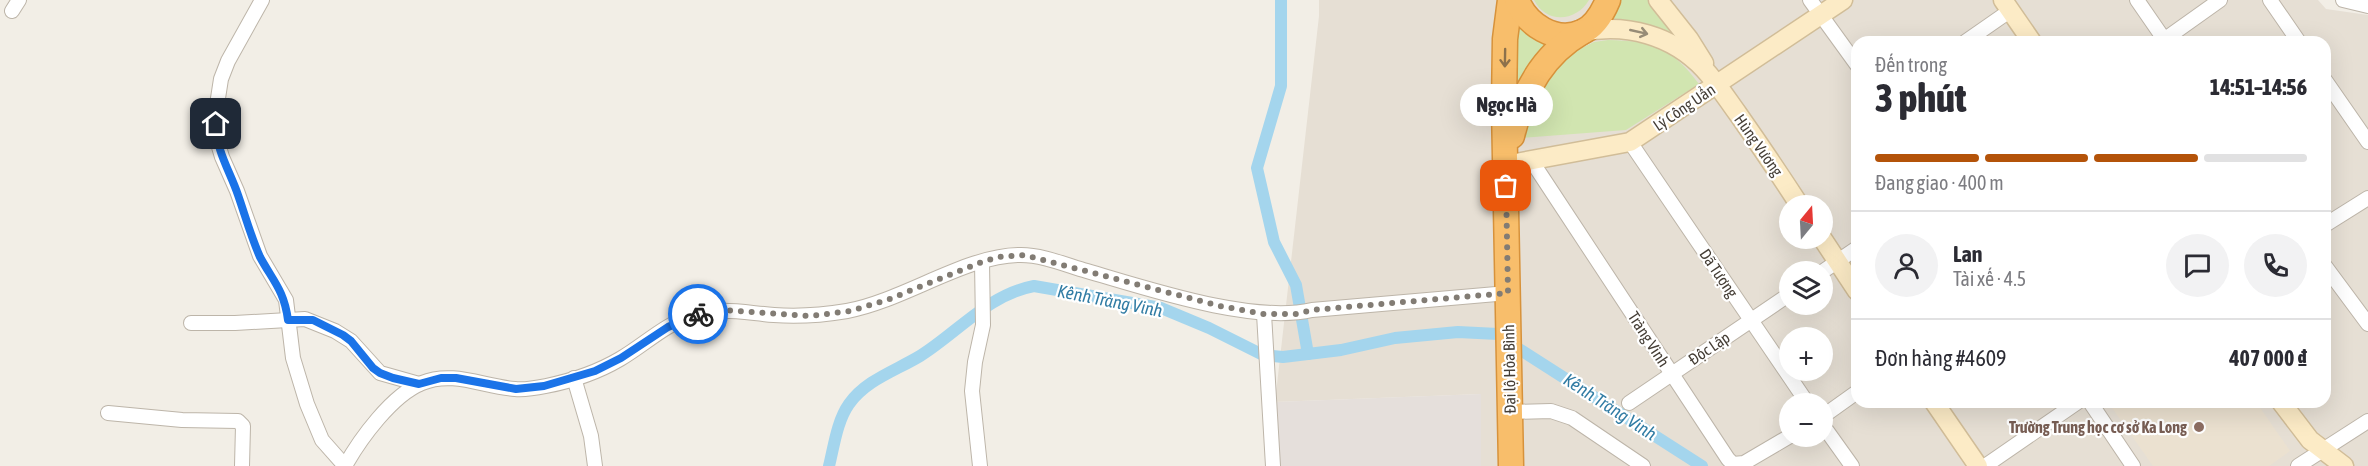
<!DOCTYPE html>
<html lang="vi">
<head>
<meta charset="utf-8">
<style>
	:root { --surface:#fff; --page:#f2f2f3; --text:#2b2b33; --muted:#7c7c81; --line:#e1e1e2; --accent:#b45309 }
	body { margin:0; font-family:"Asap Condensed",sans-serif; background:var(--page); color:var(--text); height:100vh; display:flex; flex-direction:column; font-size:22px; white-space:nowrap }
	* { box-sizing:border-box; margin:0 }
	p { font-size:20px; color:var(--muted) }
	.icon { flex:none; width:33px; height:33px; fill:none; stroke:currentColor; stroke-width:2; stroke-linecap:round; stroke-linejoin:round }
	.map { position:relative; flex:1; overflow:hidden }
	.sheet { position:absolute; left:1851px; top:36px; width:480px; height:372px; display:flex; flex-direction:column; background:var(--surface); border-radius:18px; box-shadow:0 6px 24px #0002 }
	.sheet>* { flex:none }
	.needle { width:39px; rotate:18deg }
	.buttons { position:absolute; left:1779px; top:195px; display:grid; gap:12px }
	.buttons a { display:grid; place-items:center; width:54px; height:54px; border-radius:50%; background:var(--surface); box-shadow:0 6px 24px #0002; font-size:30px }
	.pin { position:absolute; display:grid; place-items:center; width:51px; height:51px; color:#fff; margin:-26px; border-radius:12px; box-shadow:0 3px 9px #0006 }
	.courier { position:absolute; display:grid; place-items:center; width:60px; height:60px; margin:-30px; border:4px solid #1a73e8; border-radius:50%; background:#fff; color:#222; box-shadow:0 2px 8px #0007 }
	.bubble { position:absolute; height:42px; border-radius:21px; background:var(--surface); box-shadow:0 6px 24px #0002; font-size:20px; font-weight:800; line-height:42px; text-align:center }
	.summary em { font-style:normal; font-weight:800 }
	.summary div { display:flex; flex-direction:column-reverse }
	.summary { display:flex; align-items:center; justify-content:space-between; height:102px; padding:0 24px }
	h1 { font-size:39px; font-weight:800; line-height:45px }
	.bar { display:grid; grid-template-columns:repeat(4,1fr); gap:9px 6px; align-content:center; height:72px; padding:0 24px }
	.bar i { height:8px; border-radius:4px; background:var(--line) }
	.bar .active { background:var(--accent) }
	.bar p { grid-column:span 4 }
	.line { display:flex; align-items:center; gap:15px; padding:0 24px; border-top:2px solid var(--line) }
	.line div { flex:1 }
	.round { display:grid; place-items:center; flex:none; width:63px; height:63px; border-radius:32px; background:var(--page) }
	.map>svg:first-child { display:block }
	.residential { fill:#e6dfd4; fill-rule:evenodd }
	.industrial { fill:#e5dfdb }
	.education { fill:#ebe1d0 }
	.green { fill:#d1e5b0 }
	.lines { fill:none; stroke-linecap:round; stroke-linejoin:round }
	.canal { stroke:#a4d5ed; stroke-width:12 }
	.street-casing { stroke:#bdb5a9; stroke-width:16 }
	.secondary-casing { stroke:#d1bd98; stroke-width:21 }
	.highway-casing { stroke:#d7923b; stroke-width:27 }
	.street { stroke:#fff; stroke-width:14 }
	.secondary { stroke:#fcebc6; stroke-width:18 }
	.highway { stroke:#f8be6b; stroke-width:24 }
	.oneway { stroke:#978c77 }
	.oneway2 { stroke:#8d714b }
	.done { stroke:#827c74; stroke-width:6; stroke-dasharray:0 10.8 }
	.route { stroke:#1a73e8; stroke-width:8 }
	.education-dot { fill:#8d6e63; stroke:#fff; stroke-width:2 }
	.labels { text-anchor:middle; stroke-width:4.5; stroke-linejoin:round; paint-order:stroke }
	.street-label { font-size:16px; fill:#453e36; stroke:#fff }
	.education-label { font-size:16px; font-weight:bold; fill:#785e54; stroke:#fff; text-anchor:end }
	.water-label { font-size:18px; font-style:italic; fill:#317ca4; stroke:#fff }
</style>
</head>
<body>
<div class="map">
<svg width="2368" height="466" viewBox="0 0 2368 466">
	<rect width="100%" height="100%" fill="#f2eee6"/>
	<path class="residential" d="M 1319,0 L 2318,0 L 2326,9 L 2368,15 L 2368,466 L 1481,466 L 1481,394 L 1275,402 L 1319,16 ZM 1857,42 L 2325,42 L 2325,402 L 1857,402 ZM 1790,206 L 1822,206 L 1822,238 L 1790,238 ZM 1790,272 L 1822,272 L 1822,304 L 1790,304 ZM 1790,338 L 1822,338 L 1822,370 L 1790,370 ZM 1790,404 L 1822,404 L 1822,436 L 1790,436 Z"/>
	<polygon class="industrial" points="1481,394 1481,466 1276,466 1275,402"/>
	<polygon class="education" points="2108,402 2256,402 2290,451 2269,466 2153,466"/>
	<g class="green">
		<path d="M 1534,0 L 1589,0 C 1576,22 1546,24 1534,0 Z"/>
		<polygon points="1611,0 1649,0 1678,36 1651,26 1609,21"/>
		<polygon points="1513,14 1554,40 1515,97"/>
		<path d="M 1608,40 C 1653,41 1671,47 1699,84 L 1626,130 L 1522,138 L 1536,88 L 1569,54 L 1594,42 Z"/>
	</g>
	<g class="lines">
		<g class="canal">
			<polyline points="1281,0 1281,86 1257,168 1274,242 1296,285 1308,354"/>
			<polyline points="1519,349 1702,466"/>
			<path d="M 829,466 C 834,446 837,421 849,404 C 866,380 895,371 920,356 C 957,333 989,294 1034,286 L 1161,308 L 1209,328 L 1263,355 L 1283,357 L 1341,350 L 1395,338 L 1458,332 L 1498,334"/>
		</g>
		<g class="street-casing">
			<g id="street">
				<polyline points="262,0 228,61 221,79 216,111 216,137 222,157 237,191 260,256 286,300 293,358 307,404 322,440 345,466"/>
				<polyline points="1810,0 1857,65"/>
				<polyline points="2137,0 2166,42"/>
				<polyline points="2270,0 2299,42"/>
				<polyline points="2343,0 2368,6"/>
				<polyline points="12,11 19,0"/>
				<polyline points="1965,42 2011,10"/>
				<polyline points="2161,42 2220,0"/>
				<polyline points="2325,80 2368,142"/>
				<polyline points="1630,142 1808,404"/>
				<polyline points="1531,160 1728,459 1733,464 1744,463 1790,436"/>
				<polyline points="2325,225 2368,198"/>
				<polyline points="2325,266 2368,324"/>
				<polyline points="1822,272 1857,248"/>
				<polyline points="1264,314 1273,466"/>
				<polyline points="191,323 235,323 305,319 335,331 351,341 380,373 419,384"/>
				<polyline points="574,378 591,436 595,466"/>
				<polyline points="2090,402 2133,466"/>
				<polyline points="1629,403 1790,294"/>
				<polyline points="1509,412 1551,411 1572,418 1643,466"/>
				<polyline points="108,413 182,420 238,421 243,426 242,466"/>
				<polyline points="1822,417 1857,392"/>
				<polyline points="1822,424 1852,466"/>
				<path d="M 345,466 C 360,439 392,395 422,383 C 453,370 484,387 515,389 C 525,390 536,388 546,386 C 571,381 598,372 620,359 C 644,345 664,325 691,316 C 718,306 746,313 774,315 C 799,317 823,315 847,311 C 903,301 968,254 1021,255 C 1043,255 1066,265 1087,271 C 1146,288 1252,324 1312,310 L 1508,293"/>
				<polyline points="980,466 972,391 975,362 983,325 982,262"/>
				<polyline points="1985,466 2078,402"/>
				<polyline points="2298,466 2368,421"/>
			</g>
		</g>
		<g class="secondary-casing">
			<g id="secondary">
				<polyline points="1658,0 1689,39 1704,63"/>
				<polyline points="2003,0 2032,42"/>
				<path d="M 1582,32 C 1626,23 1672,35 1704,69 C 1717,83 1727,99 1738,114 C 1759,144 1780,175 1800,206"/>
				<polyline points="1505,165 1630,142 1843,0"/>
				<polyline points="1822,238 1857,291"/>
				<polyline points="1934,402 1978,466"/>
				<polyline points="2281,402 2310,440 2344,466"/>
			</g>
		</g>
		<g class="highway-casing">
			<g id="highway">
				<polyline points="1510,0 1505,39 1504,106 1511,466"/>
				<path d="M 1517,0 C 1526,24 1555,44 1582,32 C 1594,27 1603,12 1608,0"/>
				<path d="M 1512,136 C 1522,93 1542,55 1582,32"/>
			</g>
		</g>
		<use href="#street" class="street"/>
		<use href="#secondary" class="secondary"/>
		<use href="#highway" class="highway"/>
	</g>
	<defs><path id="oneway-shaft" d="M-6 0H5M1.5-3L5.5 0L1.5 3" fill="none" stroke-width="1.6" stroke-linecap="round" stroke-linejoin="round" transform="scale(1.5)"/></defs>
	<use class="oneway" href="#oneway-shaft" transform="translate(1639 32) rotate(13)"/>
	<use class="oneway2" href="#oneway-shaft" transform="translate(1505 58) rotate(91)"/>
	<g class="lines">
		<polyline class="done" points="698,314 724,310 810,316 850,311 887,300 982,262 998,257 1024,255 1220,306 1264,314 1297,314 1312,310 1508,293 1506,186"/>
		<path class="route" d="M 216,124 C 216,151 230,171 238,195 C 245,215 251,237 260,257 C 273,281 284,290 288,320 L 313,320 L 343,335 L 351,341 L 373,368 L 380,373 L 393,378 L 419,384 L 441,378 L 456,378 L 516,389 L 544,386 L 595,371 L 621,358 L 668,327 L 698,314"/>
	</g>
	<circle class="education-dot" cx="2199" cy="427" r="6"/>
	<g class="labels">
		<g class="street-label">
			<text transform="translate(1684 107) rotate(-34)" y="6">Lý Công Uẩn</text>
			<text transform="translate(1759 145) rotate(55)" y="6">Hùng Vương</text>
			<text transform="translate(1719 273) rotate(56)" y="6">Dã Tượng</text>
			<text transform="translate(1649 339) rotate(57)" y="6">Tràng Vinh</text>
			<text transform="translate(1709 348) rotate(-34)" y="6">Độc Lập</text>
			<text transform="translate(1509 369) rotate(-91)" y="6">Đại lộ Hòa Bình</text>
		</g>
		<g class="education-label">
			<text x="2187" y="433">Trường Trung học cơ sở Ka Long</text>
		</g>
		<g class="water-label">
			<text transform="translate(1110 301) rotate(11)" y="6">Kênh Tràng Vinh</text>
			<text transform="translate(1610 407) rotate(33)" y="6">Kênh Tràng Vinh</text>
		</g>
	</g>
</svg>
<div class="buttons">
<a><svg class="needle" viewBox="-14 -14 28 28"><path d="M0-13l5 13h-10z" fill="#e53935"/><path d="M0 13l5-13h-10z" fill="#7c7c81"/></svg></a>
<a><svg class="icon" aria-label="layers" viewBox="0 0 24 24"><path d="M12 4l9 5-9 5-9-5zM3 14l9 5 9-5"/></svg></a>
<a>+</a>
<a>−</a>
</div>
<div class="pin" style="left:1506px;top:186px;background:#ea580c"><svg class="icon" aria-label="bag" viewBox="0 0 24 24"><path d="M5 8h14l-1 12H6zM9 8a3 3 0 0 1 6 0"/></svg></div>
<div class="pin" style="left:216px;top:124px;background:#1f2937"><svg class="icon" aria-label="home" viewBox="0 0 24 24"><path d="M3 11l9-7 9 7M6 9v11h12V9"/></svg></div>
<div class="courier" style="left:698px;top:314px"><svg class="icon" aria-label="bike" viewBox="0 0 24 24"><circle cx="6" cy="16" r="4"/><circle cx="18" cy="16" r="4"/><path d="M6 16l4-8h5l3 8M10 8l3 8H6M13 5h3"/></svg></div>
<div class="bubble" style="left:1460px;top:84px;width:93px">Ngọc Hà</div>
<section class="sheet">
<div class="summary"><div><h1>3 phút</h1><p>Đến trong</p></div><em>14:51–14:56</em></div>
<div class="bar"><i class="active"></i><i class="active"></i><i class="active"></i><i></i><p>Đang giao · 400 m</p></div>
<div class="line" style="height:108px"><a class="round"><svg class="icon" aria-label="person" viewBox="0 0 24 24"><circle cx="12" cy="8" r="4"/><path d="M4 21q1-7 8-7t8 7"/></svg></a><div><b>Lan</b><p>Tài xế · 4.5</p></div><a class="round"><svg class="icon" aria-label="chat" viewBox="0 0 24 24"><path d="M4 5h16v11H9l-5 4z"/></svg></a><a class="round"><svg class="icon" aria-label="phone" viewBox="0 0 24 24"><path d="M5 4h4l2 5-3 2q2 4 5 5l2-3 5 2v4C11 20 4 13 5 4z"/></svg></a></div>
<div class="line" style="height:78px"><div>Đơn hàng #4609</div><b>407 000 ₫</b></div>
</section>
</div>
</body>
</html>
